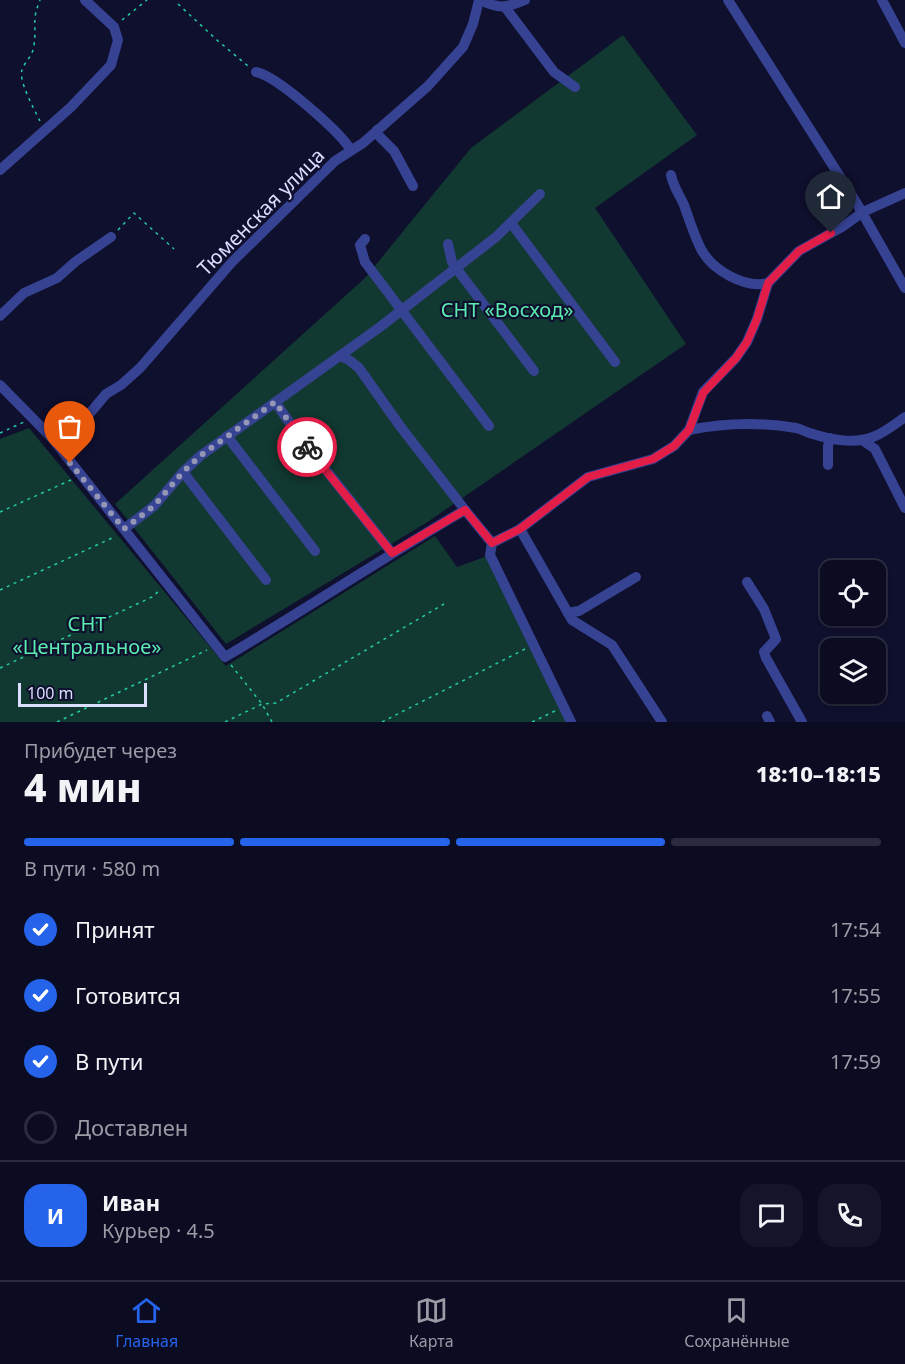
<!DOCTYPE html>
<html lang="ru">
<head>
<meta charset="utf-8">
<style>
	:root { --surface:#0b0b22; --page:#14142a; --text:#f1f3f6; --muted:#9a9ba5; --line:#2b2b40; --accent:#2563eb }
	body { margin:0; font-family:"Noto Sans",sans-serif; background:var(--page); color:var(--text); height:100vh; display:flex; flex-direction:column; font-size:22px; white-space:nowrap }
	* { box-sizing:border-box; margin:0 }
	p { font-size:20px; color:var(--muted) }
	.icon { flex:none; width:33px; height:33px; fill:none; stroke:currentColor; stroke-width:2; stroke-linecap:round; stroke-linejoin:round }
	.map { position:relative; height:722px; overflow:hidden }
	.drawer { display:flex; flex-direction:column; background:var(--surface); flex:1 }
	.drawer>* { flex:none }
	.tools { position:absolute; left:820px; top:560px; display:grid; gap:12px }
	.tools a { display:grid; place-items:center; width:66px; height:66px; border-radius:12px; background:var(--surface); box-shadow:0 2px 4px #0004,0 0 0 2px var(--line); font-size:30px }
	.scale { position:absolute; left:18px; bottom:15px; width:129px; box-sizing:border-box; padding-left:6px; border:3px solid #dcdeff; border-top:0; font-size:16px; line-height:21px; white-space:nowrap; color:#dcdeff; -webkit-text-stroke:4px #0f0f2e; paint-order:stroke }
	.pin { position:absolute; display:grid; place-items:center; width:51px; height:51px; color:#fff; margin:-62px -26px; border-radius:50% 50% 50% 0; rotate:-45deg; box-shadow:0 0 6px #0007 }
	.pin .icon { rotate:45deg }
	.courier { position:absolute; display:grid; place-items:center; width:60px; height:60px; margin:-30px; border:4px solid #e11d48; border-radius:50%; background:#fff; color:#222; box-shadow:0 2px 8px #0007 }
	.head em { font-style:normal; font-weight:800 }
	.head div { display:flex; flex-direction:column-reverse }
	.head { display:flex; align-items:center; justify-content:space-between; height:102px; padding:0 24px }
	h1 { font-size:39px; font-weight:800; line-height:45px }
	.bar { display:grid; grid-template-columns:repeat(4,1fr); gap:9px 6px; align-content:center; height:72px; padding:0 24px }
	.bar i { height:8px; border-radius:4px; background:var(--line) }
	.bar .selected { background:var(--accent) }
	.bar p { grid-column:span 4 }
	.line { display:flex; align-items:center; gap:15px; padding:0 24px; border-top:2px solid var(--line) }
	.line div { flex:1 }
	.round { display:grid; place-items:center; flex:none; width:63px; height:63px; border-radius:18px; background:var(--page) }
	ol { padding:0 24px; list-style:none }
	li { display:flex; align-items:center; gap:18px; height:66px }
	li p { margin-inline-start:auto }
	li .icon { padding:6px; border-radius:50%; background:var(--accent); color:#fff; stroke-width:4 }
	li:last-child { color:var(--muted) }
	li i { width:33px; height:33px; border:3px solid var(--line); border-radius:50% }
	.tab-bar { display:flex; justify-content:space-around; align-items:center; height:84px; border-top:2px solid var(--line); background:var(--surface); font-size:16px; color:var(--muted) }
	.tab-bar a { display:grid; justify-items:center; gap:3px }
	.tab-bar .selected { color:var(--accent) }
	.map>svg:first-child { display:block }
	.green { fill:#113931 }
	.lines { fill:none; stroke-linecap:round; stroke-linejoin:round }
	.path { stroke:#24cba5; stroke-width:1.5; stroke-dasharray:3 4.5; stroke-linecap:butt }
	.minor { stroke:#364292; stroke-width:10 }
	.done { stroke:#9496b6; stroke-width:6; stroke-dasharray:0 10.8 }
	.route { stroke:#e11d48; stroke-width:8 }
	.labels { text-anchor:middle; stroke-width:4.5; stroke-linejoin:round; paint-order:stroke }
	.street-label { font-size:20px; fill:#dcdeff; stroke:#0f0f2e }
	.park-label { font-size:20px; fill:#5becb0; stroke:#0f0f2e }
</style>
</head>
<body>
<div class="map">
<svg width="905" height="722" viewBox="0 0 905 722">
	<rect width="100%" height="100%" fill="#0f0f2e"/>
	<g class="green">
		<polygon points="623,35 697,135 595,208 686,344 426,523 226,644 115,504 365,278 471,148"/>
		<polygon points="29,428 226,666 435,536 457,567 490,555 571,722 0,722 0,439"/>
	</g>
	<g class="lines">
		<g class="path">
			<polyline points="178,4 218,41 248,66"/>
			<polyline points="122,20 147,0"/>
			<path d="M 40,121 C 35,111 18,80 22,70 C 25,61 33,56 34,45 C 37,24 31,22 40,0"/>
			<polyline points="118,230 134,213 174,249"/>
			<polyline points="0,433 24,422"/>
			<polyline points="0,512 71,480"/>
			<polyline points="0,590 112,538"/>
			<polyline points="231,665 262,704 272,722"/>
			<polyline points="0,668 152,597 160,590"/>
			<polyline points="57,722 207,650"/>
			<polyline points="225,722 262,704 276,703 444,604"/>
			<polyline points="382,722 525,649"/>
			<polyline points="532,722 555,711"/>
		</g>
		<g class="minor">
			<path d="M 480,0 C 499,9 506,8 525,0"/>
			<polyline points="728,0 856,202 905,288"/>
			<polyline points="882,0 905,43"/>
			<polyline points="505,7 554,72 575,87"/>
			<path d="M 256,72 C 277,76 339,131 351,150"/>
			<polyline points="377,130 378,135 394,151 413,186"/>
			<polyline points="0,170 71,107 111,65 118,40 114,27 85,0"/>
			<path d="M 671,175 C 673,186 679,194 684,205 C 689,219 694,235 701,249 C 712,270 745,289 768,283"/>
			<polyline points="511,223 615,362"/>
			<polyline points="365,239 360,245 365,262 489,426"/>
			<polyline points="448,244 452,262 456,268 534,371"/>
			<polyline points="0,316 24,293 57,278 75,262 111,237"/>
			<polyline points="340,356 349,360 359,368 400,426 465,510"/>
			<path d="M 0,385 L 51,437 L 225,657 C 306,609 384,557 465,510 L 492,543 L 520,529 L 588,477 L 653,459 L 674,446 L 689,430 L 703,392 L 736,358 L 747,342 L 757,319 L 768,283 L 799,251 L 842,227 L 863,212 L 905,193"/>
			<polyline points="275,402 299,436 392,553"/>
			<path d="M 689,430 C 724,423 760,422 796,428 C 802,429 807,433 813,434 C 831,440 855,444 873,437 C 884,433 895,424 905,417"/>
			<polyline points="227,436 315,551"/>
			<polyline points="51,437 66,431 85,419 106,394 121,385 140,368 232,262 335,161 363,143 428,86 463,47 473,24 479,0"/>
			<polyline points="862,440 875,449 905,508"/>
			<polyline points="828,465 828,446 830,438"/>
			<polyline points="183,472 266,580"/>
			<polyline points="124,529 154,506 183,472 200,456 380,327 496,237 540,194"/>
			<polyline points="520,529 572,620 612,645 662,722"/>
			<polyline points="492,543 490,555 571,722"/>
			<polyline points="747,582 764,609 776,639 764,652 766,658 802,722"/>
			<polyline points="568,613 579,611 636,577"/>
			<polyline points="767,716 770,722"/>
		</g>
	</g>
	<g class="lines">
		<polyline class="done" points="70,463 124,529 154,506 183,472 200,456 275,402 307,447"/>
		<polyline class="route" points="307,447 392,553 465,510 492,543 520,529 588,477 653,459 674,446 689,430 703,393 736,358 747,342 757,319 768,283 799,251 831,233"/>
	</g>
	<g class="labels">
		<g class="street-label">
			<text transform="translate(261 212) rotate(-45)" y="7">Тюменская улица</text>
		</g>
		<g class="park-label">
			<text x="507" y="317">СНТ «Восход»</text>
			<text x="87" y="631">СНТ<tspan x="87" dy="23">«Центральное»</tspan></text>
		</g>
	</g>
</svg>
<div class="tools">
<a><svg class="icon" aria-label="locate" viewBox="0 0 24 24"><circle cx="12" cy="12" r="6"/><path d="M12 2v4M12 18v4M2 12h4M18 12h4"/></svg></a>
<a><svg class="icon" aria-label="layers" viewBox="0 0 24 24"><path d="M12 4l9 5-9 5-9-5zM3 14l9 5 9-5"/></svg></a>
</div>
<div class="scale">100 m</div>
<div class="pin" style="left:70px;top:463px;background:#ea580c"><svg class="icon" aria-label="bag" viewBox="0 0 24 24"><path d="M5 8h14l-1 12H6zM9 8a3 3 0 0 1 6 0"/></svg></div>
<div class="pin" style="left:831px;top:233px;background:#1f2937"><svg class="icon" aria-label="home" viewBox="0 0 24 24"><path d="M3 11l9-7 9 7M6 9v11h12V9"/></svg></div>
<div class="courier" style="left:307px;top:447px"><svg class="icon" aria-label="bike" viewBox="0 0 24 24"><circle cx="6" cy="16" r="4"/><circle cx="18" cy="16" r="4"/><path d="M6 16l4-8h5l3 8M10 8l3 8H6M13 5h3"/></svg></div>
</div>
<section class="drawer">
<div class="head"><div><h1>4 мин</h1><p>Прибудет через</p></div><em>18:10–18:15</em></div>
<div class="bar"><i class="selected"></i><i class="selected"></i><i class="selected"></i><i></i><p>В пути · 580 m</p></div>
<ol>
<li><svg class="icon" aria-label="check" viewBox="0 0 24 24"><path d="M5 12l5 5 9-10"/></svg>Принят<p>17:54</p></li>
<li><svg class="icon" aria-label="check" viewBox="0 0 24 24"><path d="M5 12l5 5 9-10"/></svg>Готовится<p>17:55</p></li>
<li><svg class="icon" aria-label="check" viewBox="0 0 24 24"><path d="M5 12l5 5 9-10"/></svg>В пути<p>17:59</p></li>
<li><i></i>Доставлен</li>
</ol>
<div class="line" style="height:108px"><b class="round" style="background:var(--accent);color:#fff">И</b><div><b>Иван</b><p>Курьер · 4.5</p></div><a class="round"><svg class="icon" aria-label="chat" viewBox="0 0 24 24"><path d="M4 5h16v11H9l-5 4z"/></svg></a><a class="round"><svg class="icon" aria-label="phone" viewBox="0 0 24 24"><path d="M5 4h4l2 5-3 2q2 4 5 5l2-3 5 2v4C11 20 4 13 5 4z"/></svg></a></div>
</section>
<nav class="tab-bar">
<a class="selected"><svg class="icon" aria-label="home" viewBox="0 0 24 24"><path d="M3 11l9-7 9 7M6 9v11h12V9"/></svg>Главная</a>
<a><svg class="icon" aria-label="map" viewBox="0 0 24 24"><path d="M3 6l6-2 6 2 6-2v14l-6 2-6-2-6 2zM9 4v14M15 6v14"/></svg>Карта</a>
<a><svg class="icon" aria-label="saved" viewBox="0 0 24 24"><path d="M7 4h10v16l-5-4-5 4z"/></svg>Сохранённые</a>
</nav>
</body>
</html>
